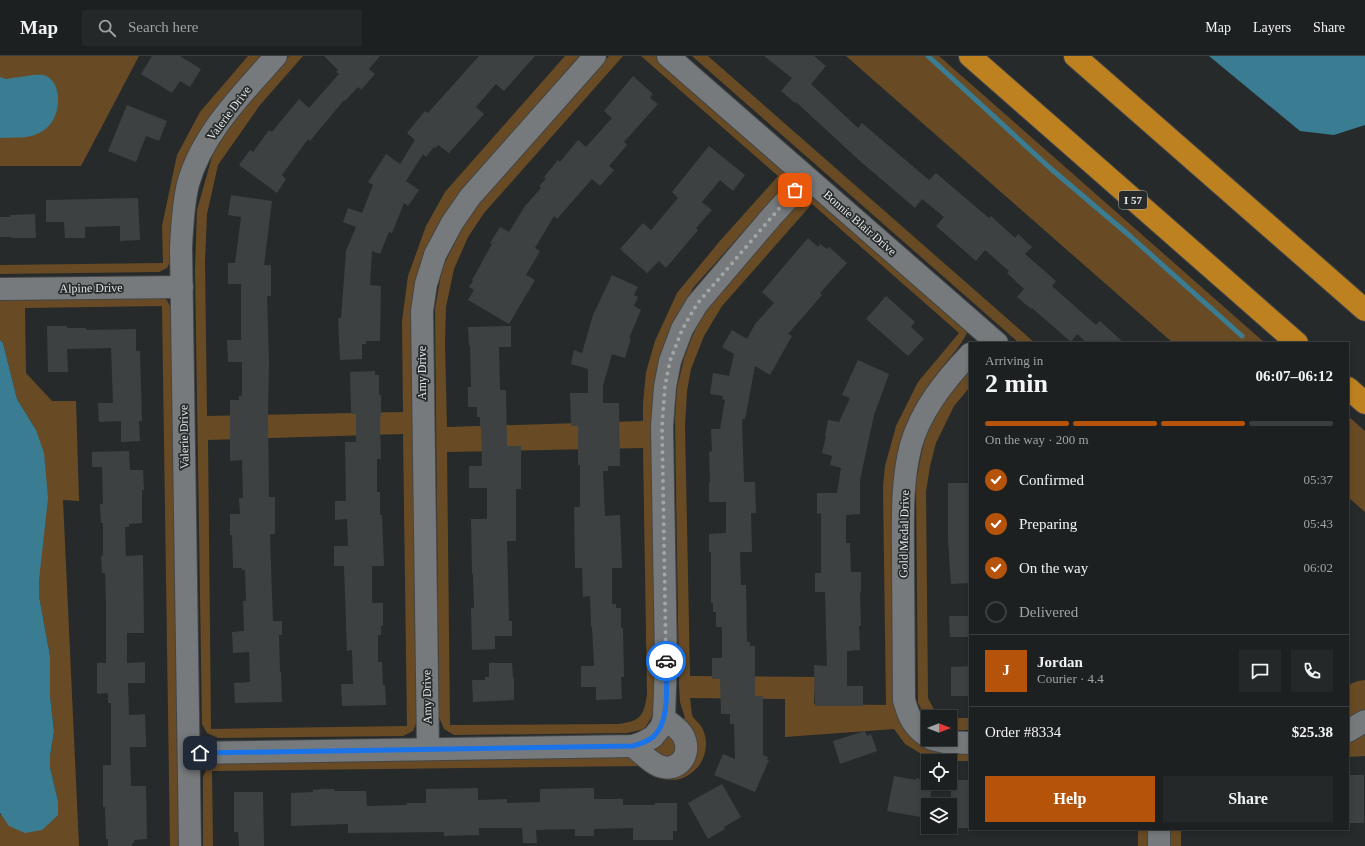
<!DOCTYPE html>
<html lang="en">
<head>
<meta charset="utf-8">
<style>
	:root { --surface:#1d2020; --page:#252829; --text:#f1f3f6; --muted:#a0a3a5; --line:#3b3e3e; --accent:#b45309 }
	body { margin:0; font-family:Georgia,serif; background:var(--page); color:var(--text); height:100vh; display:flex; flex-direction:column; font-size:15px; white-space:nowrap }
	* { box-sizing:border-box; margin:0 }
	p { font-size:13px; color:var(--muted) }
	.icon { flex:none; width:22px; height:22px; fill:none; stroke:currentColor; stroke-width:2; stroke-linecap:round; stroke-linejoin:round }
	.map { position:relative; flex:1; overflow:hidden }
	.panel { position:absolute; left:969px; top:286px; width:380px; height:488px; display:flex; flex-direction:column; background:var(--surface); border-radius:0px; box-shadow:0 2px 6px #0003,0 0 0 1px var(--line) }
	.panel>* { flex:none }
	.needle { width:26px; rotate:90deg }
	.tools { position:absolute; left:921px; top:654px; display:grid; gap:8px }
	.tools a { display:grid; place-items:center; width:36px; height:36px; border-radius:0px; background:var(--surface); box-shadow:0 2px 6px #0003,0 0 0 1px var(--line); font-size:20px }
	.pin { position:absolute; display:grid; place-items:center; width:34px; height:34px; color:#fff; margin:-17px; border-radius:8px; box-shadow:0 2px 6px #0006 }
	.courier { position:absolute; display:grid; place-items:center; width:40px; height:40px; margin:-20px; border:3px solid #1a73e8; border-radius:50%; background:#fff; color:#222; box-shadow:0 1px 5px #0007 }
	.headline em { font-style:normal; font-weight:600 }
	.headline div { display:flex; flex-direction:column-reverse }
	.headline { display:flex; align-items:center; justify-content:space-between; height:68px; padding:0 16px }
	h1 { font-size:26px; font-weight:600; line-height:30px }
	.bar { display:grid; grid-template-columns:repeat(4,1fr); gap:6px 4px; align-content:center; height:48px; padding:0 16px }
	.bar i { height:5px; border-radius:3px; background:var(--line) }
	.bar .active { background:var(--accent) }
	.bar p { grid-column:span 4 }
	.line { display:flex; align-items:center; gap:10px; padding:0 16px; border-top:1px solid var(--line) }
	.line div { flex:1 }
	.round { display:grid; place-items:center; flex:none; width:42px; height:42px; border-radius:0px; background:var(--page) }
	ol { padding:0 16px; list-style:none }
	li { display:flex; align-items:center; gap:12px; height:44px }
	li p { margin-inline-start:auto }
	li .icon { padding:4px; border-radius:50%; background:var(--accent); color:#fff; stroke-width:4 }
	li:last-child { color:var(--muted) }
	li i { width:22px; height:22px; border:2px solid var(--line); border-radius:50% }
	.primary-button { display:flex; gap:8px; margin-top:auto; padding:8px 16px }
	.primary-button a { flex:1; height:46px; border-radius:0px; background:var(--accent); color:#fff; font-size:16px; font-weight:600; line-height:46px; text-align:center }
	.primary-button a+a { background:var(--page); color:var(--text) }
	header { display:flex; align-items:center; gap:24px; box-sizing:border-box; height:56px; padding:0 20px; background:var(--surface); border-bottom:1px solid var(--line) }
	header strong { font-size:19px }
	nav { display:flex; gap:22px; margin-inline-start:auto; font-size:14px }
	.search { width:280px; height:36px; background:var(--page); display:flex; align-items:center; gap:10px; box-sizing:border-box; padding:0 14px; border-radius:0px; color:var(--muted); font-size:15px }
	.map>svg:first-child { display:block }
	.green { fill:#684b25; fill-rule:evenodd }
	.water { fill:#3a7d92 }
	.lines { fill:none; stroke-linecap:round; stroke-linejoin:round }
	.stream { stroke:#3a7d92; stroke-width:5 }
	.building { fill:#3e4142 }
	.minor-casing { stroke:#434546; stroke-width:24 }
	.highway-casing { stroke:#434546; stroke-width:24 }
	.minor { stroke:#777a7c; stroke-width:22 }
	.highway { stroke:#be8120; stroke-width:22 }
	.done { stroke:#a2a5a6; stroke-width:4; stroke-dasharray:0 7.2 }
	.route { stroke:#1a73e8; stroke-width:5 }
	.labels { text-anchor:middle; stroke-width:3.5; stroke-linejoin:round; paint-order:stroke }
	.shield { fill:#272a2b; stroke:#acaeaf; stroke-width:1 }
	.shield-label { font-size:11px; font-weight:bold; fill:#e5e7e8 }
	.street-label { font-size:12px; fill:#e5e7e8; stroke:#272a2b }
</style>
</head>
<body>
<header>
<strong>Map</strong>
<div class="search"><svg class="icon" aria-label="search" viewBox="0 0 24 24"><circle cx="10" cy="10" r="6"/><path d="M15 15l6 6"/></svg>Search here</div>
<nav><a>Map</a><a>Layers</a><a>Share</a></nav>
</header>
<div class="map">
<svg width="1365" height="790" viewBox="0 0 1365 790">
	<rect width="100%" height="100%" fill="#272a2b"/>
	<g class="green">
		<polygon points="0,0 139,0 81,110 0,110"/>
		<polygon points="248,0 261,0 223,43 195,84 173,200 167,212 159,216 0,218 0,209 163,207 162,170 177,99 200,56"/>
		<path d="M 289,0 L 303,0 L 260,49 L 218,109 L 207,158 L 205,206 L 207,360 L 403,356 L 402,265 L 408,220 L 426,170 L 445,136 L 565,0 L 579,0 L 485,108 L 442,161 L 430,186 L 419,660 L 413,675 L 403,680 L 218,682 L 207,677 L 202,668 L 195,213 L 197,154 L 213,97 L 232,67 ZM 403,378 L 407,670 L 211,673 L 208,384 Z"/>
		<path d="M 609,0 L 623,0 L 484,157 L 468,181 L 454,213 L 446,251 L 445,288 L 447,371 L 643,365 L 643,347 L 646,316 L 655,285 L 677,237 L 719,186 L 778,120 L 641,0 L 659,0 L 782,109 L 786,123 L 781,133 L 693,232 L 675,268 L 661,298 L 654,328 L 653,356 L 658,645 L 651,662 L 644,673 L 627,677 L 454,679 L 444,673 L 439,661 L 435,253 L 442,213 L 463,170 L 485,140 ZM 643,392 L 647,638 C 644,660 641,665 618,668 L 450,669 L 447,396 Z"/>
		<polygon points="692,0 708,0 1035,287 1019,287"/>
		<polygon points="846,0 939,0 1265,287 1173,287"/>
		<path d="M 808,140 L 815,140 L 961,264 L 967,277 C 959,293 946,305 936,319 C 922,339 913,355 905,377 L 898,657 L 970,694 L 970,705 L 942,705 L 923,699 L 905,688 L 894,673 L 785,681 L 785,643 L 690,642 C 691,647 691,656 693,661 C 695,664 699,667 701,670 C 709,683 707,699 698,711 C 693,716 687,721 680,723 C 664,726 653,721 641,710 L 212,715 L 213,790 L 203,790 L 203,721 L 207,712 L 216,706 L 632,698 L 685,662 L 680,646 L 679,630 L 675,362 L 677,332 L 684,303 L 692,281 L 704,256 L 799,143 ZM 812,148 L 959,277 L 918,326 L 896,370 L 885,410 L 883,431 L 886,649 L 814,648 L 815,621 L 690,620 L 685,370 L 687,335 L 691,313 L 704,280 L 722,250 Z"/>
		<polygon points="158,239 167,244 172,255 181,790 170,790 162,250 25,252 26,317 52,345 76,345 79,445 63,444 79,790 0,790 0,757 0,759 58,745 50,711 50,700 54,675 50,640 50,600 39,540 36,374 17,343 3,287 0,284 0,241"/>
		<path d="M 970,314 L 970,331 L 954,350 L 936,387 L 930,410 L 926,436 L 928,642 C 932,650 936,659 945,661 L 928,661 L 928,663 L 925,660 L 918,647 L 916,427 C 920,405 923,383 933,364 C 942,346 957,329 970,314 Z"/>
		<polygon points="1348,360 1365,375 1365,456 1348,441"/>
		<polygon points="1365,624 1365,700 1348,701 1348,629 1358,625"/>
		<rect x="950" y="662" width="20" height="12"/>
		<rect x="1138" y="773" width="11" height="17"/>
		<rect x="1170" y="773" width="11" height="17"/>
	</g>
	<g class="water">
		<polygon points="1209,0 1365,0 1365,69 1334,79 1300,75"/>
		<path d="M 33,19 C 38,19 44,18 48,21 C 61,29 60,53 53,64 C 49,71 44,75 37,78 C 28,83 10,81 0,82 L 0,21 L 6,23 Z"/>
		<polygon points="0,284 3,287 17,343 36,374 44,397 48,442 39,524 39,540 50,600 50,640 54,675 50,700 50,711 58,745 58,759 42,774 25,777 9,770 0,757"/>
	</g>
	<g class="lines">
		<polyline class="stream" points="928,0 1050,112 1130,180 1242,280"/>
	</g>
	<g class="building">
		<polygon points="152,0 180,0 201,13 190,31 180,25 172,37 141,18"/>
		<polygon points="324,0 380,0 369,13 375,18 361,34 358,31 345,45 344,44 310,85 308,83 282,119 286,123 277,137 239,109 250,94 253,96 269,74 272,76 299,43 309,52 339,18 336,16 338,14"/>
		<polygon points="479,0 535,0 504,35 496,28 476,51 484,58 449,97 438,89 436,92 434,91 426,101 423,98 406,125 419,134 408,150 404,147 392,177 389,176 380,198 372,195 370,229 381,230 380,285 366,285 366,288 362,288 362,303 340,304 338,262 341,262 346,195 356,171 343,166 348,152 362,157 373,129 368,126 386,98 400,108 415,84 407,77 425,55 428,57"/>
		<polygon points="764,0 814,0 826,10 811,28 858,72 862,67 929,124 936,117 989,162 991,160 1015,182 1018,178 1032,191 1025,198 1056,225 1052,230 1096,269 1100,265 1124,287 1087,287 1077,278 1071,286 1032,252 1031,253 1017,241 1024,233 1007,217 1009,215 985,194 976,205 936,170 944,161 922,143 915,152 861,106 796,46 795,47 781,35 792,22"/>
		<polygon points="633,20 653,38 650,42 658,48 624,86 627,89 609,110 614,114 600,130 592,123 557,163 554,160 535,192 540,195 526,219 535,224 509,268 468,244 474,234 469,231 473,225 472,224 492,188 490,187 500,171 509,176 525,150 541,132 539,130 546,123 544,121 558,104 560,106 578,84 586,91 612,62 604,55"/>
		<polygon points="127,49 167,65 159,85 146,80 136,106 108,95"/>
		<polygon points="709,90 745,119 733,135 720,124 702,146 712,154 696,172 698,174 666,212 659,205 647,217 620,193 643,167 651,174 678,142 672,136"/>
		<polygon points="231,139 272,145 264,209 271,209 271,240 267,240 269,305 268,360 269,441 275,441 275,478 270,478 272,539 273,565 282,565 282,579 279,579 280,616 281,616 282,646 235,647 234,627 250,626 249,596 233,597 232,576 244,575 243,545 246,545 245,514 242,514 242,512 233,512 232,479 230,479 230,458 240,458 239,442 243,442 242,404 230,405 230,344 239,344 239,340 242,340 242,306 228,306 227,284 241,284 241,228 228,228 228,207 235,207 241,161 228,159"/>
		<polygon points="138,142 140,184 120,185 120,170 85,171 85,182 65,182 64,166 46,166 46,144"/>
		<polygon points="35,158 36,182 11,182 11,181 0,181 0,161 10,161 10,159"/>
		<polygon points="808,182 818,191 820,188 827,193 829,191 847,207 820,237 822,239 788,278 792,280 770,319 755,310 745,363 742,363 744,426 755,426 756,457 751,457 752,496 740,496 741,529 746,529 747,586 750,586 750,590 755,590 755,640 763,640 763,699 768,701 767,704 769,704 755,736 714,719 723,698 735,703 734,668 730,668 730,658 721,658 720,623 712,623 712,602 722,602 722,571 716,571 716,556 713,556 713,547 711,547 711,496 709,496 709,478 726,477 726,446 709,446 709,426 710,426 709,396 712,395 711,373 720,373 725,344 722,343 723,340 710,338 713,317 729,320 734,298 722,291 732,274 747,283 755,268 774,247 762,236"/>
		<polygon points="612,219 638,231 634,239 638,241 634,250 641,254 629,282 631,282 625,302 612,298 603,330 603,347 619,347 620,410 608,410 608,415 603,415 605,460 620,459 622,512 612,512 612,548 616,548 616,552 621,552 621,572 623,572 624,621 621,621 622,643 596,644 596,631 581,631 581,610 594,610 592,571 591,571 590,540 583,541 582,512 575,512 574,451 580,451 580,409 578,409 578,370 571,370 570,337 588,337 588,313 571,308 574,294 582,297 593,259"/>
		<polygon points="886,240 915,266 911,271 924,283 908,300 866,263"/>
		<polygon points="47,270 67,270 67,272 86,272 86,274 136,273 136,295 140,295 142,365 139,365 140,385 121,386 121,365 99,366 98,347 113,347 111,292 67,293 68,316 48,316"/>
		<polygon points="511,270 511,291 499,291 500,334 506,334 507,390 521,390 521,433 516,433 516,485 507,485 509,565 512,565 512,580 495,580 495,593 472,594 471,552 474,552 473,518 472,518 471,463 487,463 487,432 469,432 469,410 482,410 481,371 480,371 480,361 477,361 477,351 468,351 468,331 471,331 470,290 469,290 468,271"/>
		<polygon points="858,304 889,318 874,359 860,424 860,458 846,459 846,487 850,487 851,516 861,516 861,536 860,536 861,570 859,570 860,594 847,595 847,630 863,630 863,650 815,650 814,609 827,610 825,536 815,536 815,517 821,517 821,457 817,458 817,437 837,437 841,412 830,409 832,400 822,397 826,380 825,380 828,364 839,366 850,342 842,339"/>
		<polygon points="375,315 375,319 379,319 379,339 381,339 381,361 380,361 381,403 377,403 377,436 380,436 380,459 382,459 384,510 372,510 372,547 383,547 383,570 381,570 381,579 378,579 378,606 382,606 383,629 385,629 386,649 342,650 341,628 353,628 352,594 347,595 344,510 334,510 334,490 348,490 347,463 335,464 335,445 346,445 345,386 356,386 356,358 351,358 350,316"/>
		<polygon points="129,395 130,414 143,414 144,434 142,434 142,467 129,468 129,471 125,471 126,500 143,499 144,577 127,577 127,607 145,606 145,627 128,627 129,659 145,658 146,683 146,691 130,691 131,730 146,730 147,783 134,784 134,787 132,787 132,790 108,790 108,783 106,783 105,751 103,751 103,709 111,709 111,647 108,647 108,637 97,638 97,607 106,607 106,545 105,517 102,517 101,500 103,500 103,467 101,467 100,448 103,448 102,411 92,411 92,396"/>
		<polygon points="948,427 970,427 970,527 951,528 948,483"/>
		<polygon points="949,560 970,560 970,581 950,581"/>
		<polygon points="489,607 512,607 513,622 514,622 514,644 473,646 472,624 485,624 485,621 489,621"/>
		<polygon points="970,610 970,640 951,640 951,611"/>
		<polygon points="865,675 867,680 871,678 877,695 840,708 833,685"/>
		<rect x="1348" y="719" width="16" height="48"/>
		<polygon points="894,720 916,724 916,722 926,724 928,725 928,727 933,727 926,762 887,755"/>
		<polygon points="953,724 970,724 970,772 953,772 953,758 951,758 951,729 953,729"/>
		<polygon points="722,728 741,761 724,771 725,773 708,783 688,747"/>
		<polygon points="478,732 478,744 507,743 507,747 540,746 540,733 585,732 594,732 594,743 623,743 623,749 655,749 655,747 677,747 677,775 673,775 673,784 633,784 633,772 594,773 594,780 575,780 575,773 536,774 537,787 523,787 522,772 479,772 479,779 444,780 444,776 348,777 348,768 291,770 291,737 313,736 313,734 322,733 334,733 334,735 366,735 367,750 407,749 407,747 426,747 426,733"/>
		<polygon points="234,736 263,736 264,790 239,790 238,776 234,776"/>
	</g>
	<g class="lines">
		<g class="minor-casing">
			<g id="minor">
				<polyline points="668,0 997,287"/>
				<polyline points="0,233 182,231"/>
				<polyline points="1348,675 1365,665"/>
				<path d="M 928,681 C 913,670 909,662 904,644 C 904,598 903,551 903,504 C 903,465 901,427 911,389 C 921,354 945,324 970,298"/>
				<polyline points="932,683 945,686 970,687"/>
				<path d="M 633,690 C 640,696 649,705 657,709 C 675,718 691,702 685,684 C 682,674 671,668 664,662"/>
				<polyline points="428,693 422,255 426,228 435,199 452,167 470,141 595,0"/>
				<polyline points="189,697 633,690 642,687 653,681 661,671 664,662 666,605 662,370 665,331 670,305 682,273 697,248 773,159 807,122"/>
				<polyline points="1159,773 1159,790"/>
				<path d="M 190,790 L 181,192 C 182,171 183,149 188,128 C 202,78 242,38 276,0"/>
			</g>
		</g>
		<g class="highway-casing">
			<g id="highway">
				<polyline points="970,0 1297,287"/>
				<polyline points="1075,0 1365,254"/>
				<polyline points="1348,332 1365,347"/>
			</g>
		</g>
		<use href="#minor" class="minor"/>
		<use href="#highway" class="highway"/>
	</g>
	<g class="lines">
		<polyline class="done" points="666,605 662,370 665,330 670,305 682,274 697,248 795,134"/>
		<path class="route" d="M 200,697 L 633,690 C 640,688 647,686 653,681 C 671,665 666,627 666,605"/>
	</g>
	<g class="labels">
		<rect class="shield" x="1119" y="135" width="28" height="18" rx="3"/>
		<g class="shield-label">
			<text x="1133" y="148">I 57</text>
		</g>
		<g class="street-label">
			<text transform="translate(229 57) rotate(-53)" y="4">Valerie Drive</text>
			<text transform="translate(860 167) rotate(41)" y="4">Bonnie Blair Drive</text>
			<text transform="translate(91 232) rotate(-1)" y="4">Alpine Drive</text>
			<text transform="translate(422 317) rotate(-90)" y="4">Amy Drive</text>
			<text transform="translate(184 381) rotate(-91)" y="4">Valerie Drive</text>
			<text transform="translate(904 478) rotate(-89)" y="4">Gold Medal Drive</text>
			<text transform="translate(427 641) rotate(-91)" y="4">Amy Drive</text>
		</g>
	</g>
</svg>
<div class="tools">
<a><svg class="needle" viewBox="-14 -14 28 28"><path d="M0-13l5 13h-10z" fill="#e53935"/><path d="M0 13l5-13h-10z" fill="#a0a3a5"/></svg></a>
<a><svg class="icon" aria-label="locate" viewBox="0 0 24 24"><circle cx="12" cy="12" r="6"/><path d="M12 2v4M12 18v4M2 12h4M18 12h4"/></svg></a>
<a><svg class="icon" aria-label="layers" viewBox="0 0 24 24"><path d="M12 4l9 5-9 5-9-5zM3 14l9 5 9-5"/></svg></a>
</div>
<div class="pin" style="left:795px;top:134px;background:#ea580c"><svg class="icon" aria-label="bag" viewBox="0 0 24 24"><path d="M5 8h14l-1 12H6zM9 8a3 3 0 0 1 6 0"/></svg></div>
<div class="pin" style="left:200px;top:697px;background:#1f2937"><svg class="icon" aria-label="home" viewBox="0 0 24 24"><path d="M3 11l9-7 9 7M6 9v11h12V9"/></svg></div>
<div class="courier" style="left:666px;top:605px"><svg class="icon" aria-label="car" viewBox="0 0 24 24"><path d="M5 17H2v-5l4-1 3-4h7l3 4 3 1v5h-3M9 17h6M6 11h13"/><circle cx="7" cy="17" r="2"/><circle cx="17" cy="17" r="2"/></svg></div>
<section class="panel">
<div class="headline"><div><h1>2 min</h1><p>Arriving in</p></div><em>06:07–06:12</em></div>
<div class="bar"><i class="active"></i><i class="active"></i><i class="active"></i><i></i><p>On the way · 200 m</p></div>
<ol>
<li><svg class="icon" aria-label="check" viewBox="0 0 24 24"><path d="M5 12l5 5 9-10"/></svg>Confirmed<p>05:37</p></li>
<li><svg class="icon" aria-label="check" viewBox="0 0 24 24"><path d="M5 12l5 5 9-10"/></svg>Preparing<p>05:43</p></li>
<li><svg class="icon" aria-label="check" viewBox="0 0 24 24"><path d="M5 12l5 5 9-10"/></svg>On the way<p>06:02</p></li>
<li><i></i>Delivered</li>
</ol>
<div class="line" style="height:72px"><b class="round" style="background:var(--accent);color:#fff">J</b><div><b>Jordan</b><p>Courier · 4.4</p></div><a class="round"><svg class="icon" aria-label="chat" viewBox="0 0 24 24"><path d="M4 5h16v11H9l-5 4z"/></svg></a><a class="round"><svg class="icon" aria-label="phone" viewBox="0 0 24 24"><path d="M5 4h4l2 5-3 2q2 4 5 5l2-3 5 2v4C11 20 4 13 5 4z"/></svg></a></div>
<div class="line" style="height:52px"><div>Order #8334</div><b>$25.38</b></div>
<div class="primary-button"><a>Help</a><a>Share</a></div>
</section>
</div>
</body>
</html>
